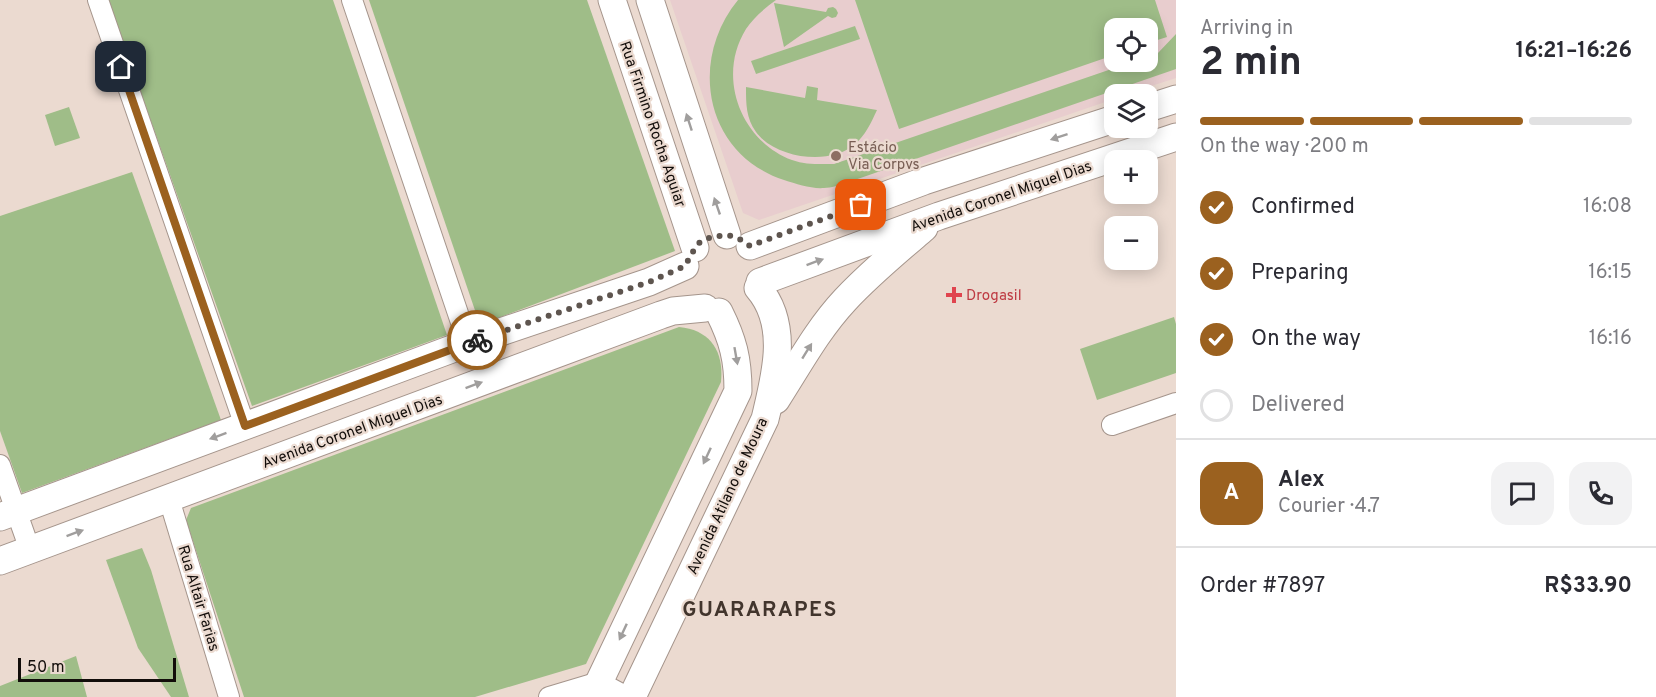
<!DOCTYPE html>
<html lang="en">
<head>
<meta charset="utf-8">
<style>
	:root { --surface:#fff; --page:#f2f2f3; --text:#2b2b33; --muted:#7c7c81; --line:#e1e1e2; --accent:#9b611f }
	body { margin:0; font-family:Overpass,sans-serif; background:var(--page); color:var(--text); height:100vh; display:flex; flex-direction:column; font-size:22px; white-space:nowrap }
	* { box-sizing:border-box; margin:0 }
	p { font-size:20px; color:var(--muted) }
	.icon { flex:none; width:33px; height:33px; fill:none; stroke:currentColor; stroke-width:2; stroke-linecap:round; stroke-linejoin:round }
	.map { position:relative; flex:1; overflow:hidden }
	.side { display:flex; flex-direction:column; background:var(--surface); width:480px }
	.side>* { flex:none }
	.tools { position:absolute; left:1104px; top:18px; display:grid; gap:12px }
	.tools a { display:grid; place-items:center; width:54px; height:54px; border-radius:12px; background:var(--surface); box-shadow:0 3px 15px #0003; font-size:30px }
	.scale { position:absolute; left:18px; bottom:15px; width:158px; box-sizing:border-box; padding-left:6px; border:3px solid #120d0a; border-top:0; font-size:16px; line-height:21px; white-space:nowrap; color:#120d0a; -webkit-text-stroke:4px #ebdad0; paint-order:stroke }
	.pin { position:absolute; display:grid; place-items:center; width:51px; height:51px; color:#fff; margin:-26px; border-radius:12px; box-shadow:0 3px 9px #0006 }
	.courier { position:absolute; display:grid; place-items:center; width:60px; height:60px; margin:-30px; border:4px solid #9b611f; border-radius:50%; background:#fff; color:#222; box-shadow:0 2px 8px #0007 }
	.headline em { font-style:normal; font-weight:700 }
	.headline div { display:flex; flex-direction:column-reverse }
	.headline { display:flex; align-items:center; justify-content:space-between; height:102px; padding:0 24px }
	h1 { font-size:39px; font-weight:700; line-height:45px }
	.bar { display:grid; grid-template-columns:repeat(4,1fr); gap:9px 6px; align-content:center; height:72px; padding:0 24px }
	.bar i { height:8px; border-radius:4px; background:var(--line) }
	.bar .on { background:var(--accent) }
	.bar p { grid-column:span 4 }
	.line { display:flex; align-items:center; gap:15px; padding:0 24px; border-top:2px solid var(--line) }
	.line div { flex:1 }
	.round { display:grid; place-items:center; flex:none; width:63px; height:63px; border-radius:18px; background:var(--page) }
	ol { padding:0 24px; list-style:none }
	li { display:flex; align-items:center; gap:18px; height:66px }
	li p { margin-inline-start:auto }
	li .icon { padding:6px; border-radius:50%; background:var(--accent); color:#fff; stroke-width:4 }
	li:last-child { color:var(--muted) }
	li i { width:33px; height:33px; border:3px solid var(--line); border-radius:50% }
	main { display:flex; flex:1; min-height:0 }
	.map>svg:first-child { display:block }
	.education { fill:#e8cdce; fill-rule:evenodd }
	.green { fill:#9fbd88 }
	.lines { fill:none; stroke-linecap:round; stroke-linejoin:round }
	.street-casing { stroke:#a5958c; stroke-width:22 }
	.secondary-casing { stroke:#a5958c; stroke-width:29 }
	.street { stroke:#fff; stroke-width:20 }
	.secondary { stroke:#fff; stroke-width:27 }
	.oneway { fill:#a09e9d }
	.done { stroke:#5e554f; stroke-width:6; stroke-dasharray:0 10.8 }
	.route { stroke:#9b611f; stroke-width:8 }
	.education-dot { fill:#8d6e63; stroke:#ebdad0; stroke-width:2 }
	.health-dot { fill:#e0444e; stroke:#ebdad0; stroke-width:2 }
	.labels { text-anchor:middle; stroke-width:4.5; stroke-linejoin:round; paint-order:stroke }
	.street-label { font-size:15px; fill:#120d0a; stroke:#ebdad0 }
	.education-label { font-size:15px; fill:#785e54; stroke:#ebdad0; text-anchor:start }
	.health-label { font-size:15px; fill:#be3a42; stroke:#ebdad0; text-anchor:start }
	.district-label { font-size:21px; font-weight:bold; letter-spacing:1.5px; fill:#42352d; stroke:#ebdad0 }
</style>
</head>
<body>
<main>
<div class="map">
<svg width="1176" height="697" viewBox="0 0 1176 697">
	<rect width="100%" height="100%" fill="#ebdad0"/>
	<path class="education" d="M 670,0 L 1176,0 L 1176,78 L 1127,94 L 1114,94 L 1114,99 L 759,220 L 743,213 ZM 1114,28 L 1148,28 L 1148,62 L 1114,62 Z"/>
	<g class="green">
		<polygon points="108,0 333,0 447,335 252,406"/>
		<polygon points="369,0 587,0 675,251 480,325"/>
		<path d="M 738,0 L 776,0 C 765,8 753,18 746,29 C 716,77 741,141 792,160 C 806,165 820,164 834,164 L 1132,62 L 1148,62 L 1148,56 L 1158,53 L 1176,34 L 1176,69 L 846,183 C 840,185 831,188 824,188 C 811,189 797,184 784,180 C 705,154 688,61 738,0 Z"/>
		<polygon points="855,0 1155,0 1167,37 1148,43 1148,28 1114,28 1114,55 899,129"/>
		<polygon points="774,3 826,12 828,8 833,7 836,9 838,13 836,17 832,18 828,16 784,47"/>
		<polygon points="855,26 860,39 756,74 751,61"/>
		<path d="M 807,86 L 818,88 L 817,100 L 877,110 C 871,123 865,136 854,145 C 829,166 775,158 756,132 C 746,118 746,104 746,87 L 805,98 Z"/>
		<polygon points="69,107 80,138 55,146 45,115"/>
		<polygon points="132,172 221,420 22,493 0,431 0,216"/>
		<polygon points="1174,317 1176,324 1176,373 1097,400 1080,349"/>
		<path d="M 679,327 C 711,330 724,352 721,382 L 586,664 L 475,697 L 244,697 L 186,520 L 191,508 Z"/>
		<polygon points="142,548 151,570 189,697 171,697 138,648 106,560"/>
		<polygon points="76,656 87,697 0,697 0,686"/>
	</g>
	<g class="lines">
		<g class="street-casing">
			<g id="street">
				<polyline points="98,0 245,426"/>
				<polyline points="352,0 468,343"/>
				<polyline points="1112,425 1176,403"/>
				<polyline points="0,465 30,550"/>
				<polyline points="169,499 229,697"/>
				<polyline points="549,697 599,682 627,697"/>
			</g>
		</g>
		<g class="secondary-casing">
			<g id="secondary">
				<polyline points="612,0 695,248"/>
				<polyline points="650,0 727,235"/>
				<polyline points="1148,108 1176,99"/>
				<polyline points="750,246 924,181 1114,119"/>
				<polyline points="760,282 939,216 1176,137"/>
				<path d="M 776,400 C 798,366 817,330 845,300 C 869,274 897,251 924,228"/>
				<polyline points="0,517 468,343 649,282 685,266"/>
				<polyline points="0,561 661,315 673,311 705,308"/>
				<path d="M 592,697 L 738,391 C 738,359 733,340 719,312"/>
				<path d="M 632,697 L 765,419 C 775,377 790,325 758,288"/>
			</g>
		</g>
		<use href="#street" class="street"/>
		<use href="#secondary" class="secondary"/>
	</g>
	<defs><path id="oneway-solid" d="M-6-.8H1V-3.2L6.5 0L1 3.2V.8H-6Z" transform="scale(1.5)"/></defs>
	<g class="oneway">
		<use href="#oneway-solid" transform="translate(689 122) rotate(-108)"/>
		<use href="#oneway-solid" transform="translate(1059 137) rotate(162)"/>
		<use href="#oneway-solid" transform="translate(717 206) rotate(-109)"/>
		<use href="#oneway-solid" transform="translate(815 262) rotate(-20)"/>
		<use href="#oneway-solid" transform="translate(807 351) rotate(-58)"/>
		<use href="#oneway-solid" transform="translate(736 356) rotate(80)"/>
		<use href="#oneway-solid" transform="translate(474 385) rotate(-20)"/>
		<use href="#oneway-solid" transform="translate(218 436) rotate(160)"/>
		<use href="#oneway-solid" transform="translate(707 456) rotate(115)"/>
		<use href="#oneway-solid" transform="translate(75 533) rotate(-20)"/>
		<use href="#oneway-solid" transform="translate(623 632) rotate(115)"/>
	</g>
	<g class="lines">
		<polyline class="done" points="477,340 649,282 685,266 695,248 700,242 711,237 727,235 738,238 750,246 861,205"/>
		<polyline class="route" points="121,67 245,426 477,340"/>
	</g>
	<circle class="education-dot" cx="836" cy="156" r="6"/>
	<path class="health-dot" d="M951 286h6v6h6v6h-6v6h-6v-6h-6v-6h6z"/>
	<g class="labels">
		<g class="street-label">
			<text transform="translate(653 124) rotate(71)" y="5">Rua Firmino Rocha Aguiar</text>
			<text transform="translate(1001 196) rotate(-19)" y="5">Avenida Coronel Miguel Dias</text>
			<text transform="translate(352 431) rotate(-20)" y="5">Avenida Coronel Miguel Dias</text>
			<text transform="translate(727 496) rotate(-65)" y="5">Avenida Atilano de Moura</text>
			<text transform="translate(199 598) rotate(73)" y="5">Rua Altair Farias</text>
		</g>
		<g class="education-label">
			<text x="848" y="152">Estácio<tspan x="848" dy="17">Via Corpvs</tspan></text>
		</g>
		<g class="health-label">
			<text x="966" y="300">Drogasil</text>
		</g>
		<g class="district-label">
			<text x="760" y="616">GUARARAPES</text>
		</g>
	</g>
</svg>
<div class="tools">
<a><svg class="icon" aria-label="locate" viewBox="0 0 24 24"><circle cx="12" cy="12" r="6"/><path d="M12 2v4M12 18v4M2 12h4M18 12h4"/></svg></a>
<a><svg class="icon" aria-label="layers" viewBox="0 0 24 24"><path d="M12 4l9 5-9 5-9-5zM3 14l9 5 9-5"/></svg></a>
<a>+</a>
<a>−</a>
</div>
<div class="scale">50 m</div>
<div class="pin" style="left:861px;top:205px;background:#ea580c"><svg class="icon" aria-label="bag" viewBox="0 0 24 24"><path d="M5 8h14l-1 12H6zM9 8a3 3 0 0 1 6 0"/></svg></div>
<div class="pin" style="left:121px;top:67px;background:#1f2937"><svg class="icon" aria-label="home" viewBox="0 0 24 24"><path d="M3 11l9-7 9 7M6 9v11h12V9"/></svg></div>
<div class="courier" style="left:477px;top:340px"><svg class="icon" aria-label="bike" viewBox="0 0 24 24"><circle cx="6" cy="16" r="4"/><circle cx="18" cy="16" r="4"/><path d="M6 16l4-8h5l3 8M10 8l3 8H6M13 5h3"/></svg></div>
</div>
<section class="side">
<div class="headline"><div><h1>2 min</h1><p>Arriving in</p></div><em>16:21–16:26</em></div>
<div class="bar"><i class="on"></i><i class="on"></i><i class="on"></i><i></i><p>On the way · 200 m</p></div>
<ol>
<li><svg class="icon" aria-label="check" viewBox="0 0 24 24"><path d="M5 12l5 5 9-10"/></svg>Confirmed<p>16:08</p></li>
<li><svg class="icon" aria-label="check" viewBox="0 0 24 24"><path d="M5 12l5 5 9-10"/></svg>Preparing<p>16:15</p></li>
<li><svg class="icon" aria-label="check" viewBox="0 0 24 24"><path d="M5 12l5 5 9-10"/></svg>On the way<p>16:16</p></li>
<li><i></i>Delivered</li>
</ol>
<div class="line" style="height:108px"><b class="round" style="background:var(--accent);color:#fff">A</b><div><b>Alex</b><p>Courier · 4.7</p></div><a class="round"><svg class="icon" aria-label="chat" viewBox="0 0 24 24"><path d="M4 5h16v11H9l-5 4z"/></svg></a><a class="round"><svg class="icon" aria-label="phone" viewBox="0 0 24 24"><path d="M5 4h4l2 5-3 2q2 4 5 5l2-3 5 2v4C11 20 4 13 5 4z"/></svg></a></div>
<div class="line" style="height:78px"><div>Order #7897</div><b>R$33.90</b></div>
</section>
</main>
</body>
</html>
